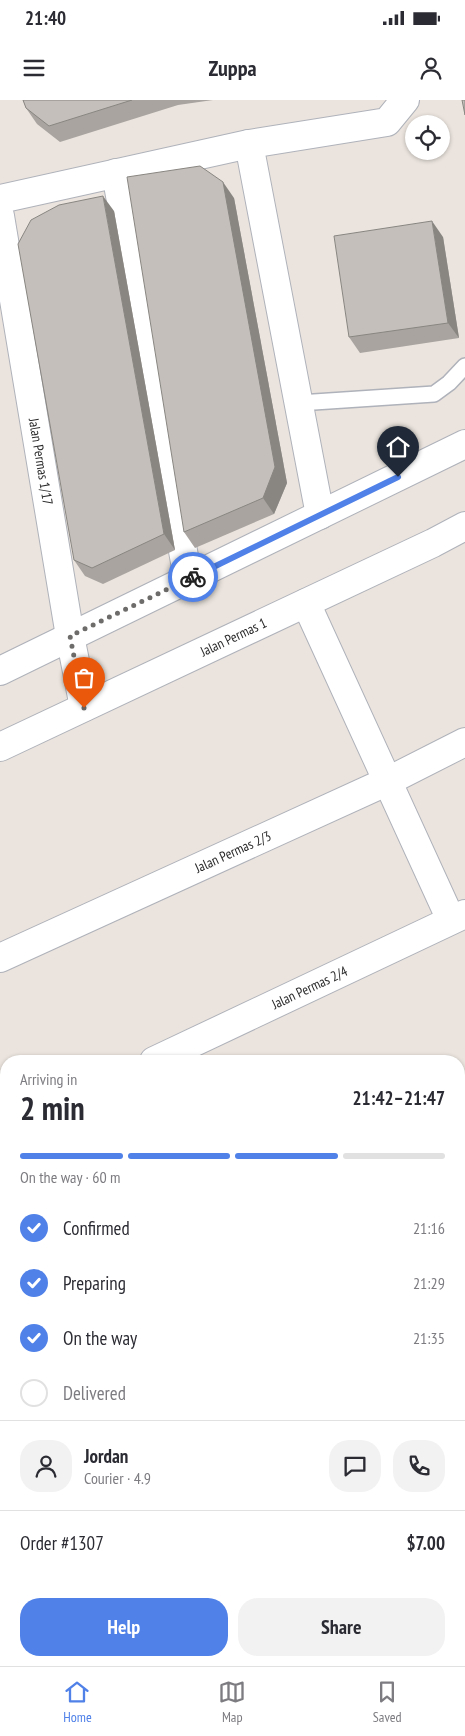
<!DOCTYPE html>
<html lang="en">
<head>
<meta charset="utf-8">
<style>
	:root { --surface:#fff; --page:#f2f2f3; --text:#2b2b33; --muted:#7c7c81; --line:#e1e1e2; --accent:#4f81e8 }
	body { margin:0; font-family:"PT Sans Narrow",sans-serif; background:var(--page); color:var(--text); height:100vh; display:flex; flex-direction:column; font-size:19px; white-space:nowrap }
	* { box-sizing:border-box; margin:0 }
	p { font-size:16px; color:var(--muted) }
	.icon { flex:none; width:28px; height:28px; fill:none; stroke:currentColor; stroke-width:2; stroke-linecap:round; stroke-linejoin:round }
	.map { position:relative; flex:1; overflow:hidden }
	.sheet { position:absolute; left:0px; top:955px; width:465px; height:611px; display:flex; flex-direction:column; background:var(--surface); border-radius:20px 20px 0 0; box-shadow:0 1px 4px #0004 }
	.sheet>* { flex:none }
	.fabs { position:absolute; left:405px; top:15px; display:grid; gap:10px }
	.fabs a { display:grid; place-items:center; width:45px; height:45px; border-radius:50%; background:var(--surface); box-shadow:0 1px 4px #0004; font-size:25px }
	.pin { position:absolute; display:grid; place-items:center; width:42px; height:42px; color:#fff; margin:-51px -21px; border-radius:50% 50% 50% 0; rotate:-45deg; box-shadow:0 0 5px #0007 }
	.pin .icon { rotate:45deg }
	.courier { position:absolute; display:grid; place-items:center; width:50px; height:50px; margin:-25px; border:4px solid #4f81e8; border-radius:50%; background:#fff; color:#222; box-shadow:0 1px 6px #0007 }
	.headline em { font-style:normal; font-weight:700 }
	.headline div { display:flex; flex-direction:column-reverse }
	.headline { display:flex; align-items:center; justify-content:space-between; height:85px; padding:0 20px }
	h1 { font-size:32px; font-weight:700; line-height:38px }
	.bar { display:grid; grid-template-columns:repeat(4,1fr); gap:8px 5px; align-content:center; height:60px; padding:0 20px }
	.bar i { height:6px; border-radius:4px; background:var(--line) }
	.bar .active { background:var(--accent) }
	.bar p { grid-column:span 4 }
	.line { display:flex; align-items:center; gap:12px; padding:0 20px; border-top:1px solid var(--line) }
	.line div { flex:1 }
	.round { display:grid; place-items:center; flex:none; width:52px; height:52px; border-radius:20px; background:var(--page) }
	ol { padding:0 20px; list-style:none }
	li { display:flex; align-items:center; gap:15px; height:55px }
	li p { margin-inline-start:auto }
	li .icon { padding:5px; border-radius:50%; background:var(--accent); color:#fff; stroke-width:4 }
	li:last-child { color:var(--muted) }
	li i { width:28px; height:28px; border:2px solid var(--line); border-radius:50% }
	.primary-button { display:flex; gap:10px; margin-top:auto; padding:10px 20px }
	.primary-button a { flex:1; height:58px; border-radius:20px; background:var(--accent); color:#fff; font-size:20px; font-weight:700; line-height:58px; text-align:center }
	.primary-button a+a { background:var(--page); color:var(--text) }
	.status { display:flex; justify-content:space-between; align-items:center; height:35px; padding:0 25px; background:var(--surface); direction:ltr }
	.status svg { height:14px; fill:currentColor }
	header { display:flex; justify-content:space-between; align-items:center; height:65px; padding:0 20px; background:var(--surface); font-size:22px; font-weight:700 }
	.dock { display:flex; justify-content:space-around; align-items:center; height:70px; border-top:1px solid var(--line); background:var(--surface); font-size:14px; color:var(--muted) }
	.dock a { display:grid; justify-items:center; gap:2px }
	.dock .active { color:var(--accent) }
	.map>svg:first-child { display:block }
	.green { fill:#bddca0 }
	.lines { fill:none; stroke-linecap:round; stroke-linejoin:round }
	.service-casing { stroke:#afb2ba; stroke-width:18 }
	.minor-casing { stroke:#afb2ba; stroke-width:30 }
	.tertiary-casing { stroke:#afb2ba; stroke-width:30 }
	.service { stroke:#fff; stroke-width:15 }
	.minor { stroke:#fff; stroke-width:28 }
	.tertiary { stroke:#fff; stroke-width:28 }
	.wall { fill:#a9a4a0 }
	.shaded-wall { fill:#898682 }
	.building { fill:#c4bfba; stroke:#898682 }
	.done { stroke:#6e6c6a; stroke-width:5; stroke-dasharray:0 9 }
	.route { stroke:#4f81e8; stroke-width:6 }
	.labels { text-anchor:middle; stroke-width:4.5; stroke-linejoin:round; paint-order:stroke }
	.street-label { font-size:14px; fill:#2b2b2b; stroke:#fff }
</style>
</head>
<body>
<div class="status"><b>21:40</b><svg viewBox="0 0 49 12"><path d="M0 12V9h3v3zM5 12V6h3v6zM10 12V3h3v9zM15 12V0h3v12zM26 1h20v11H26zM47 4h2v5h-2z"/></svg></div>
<header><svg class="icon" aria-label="menu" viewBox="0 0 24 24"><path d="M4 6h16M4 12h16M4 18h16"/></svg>Zuppa<svg class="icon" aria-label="person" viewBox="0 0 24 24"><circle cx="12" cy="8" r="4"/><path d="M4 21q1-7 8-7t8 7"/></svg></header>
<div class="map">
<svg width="465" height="1566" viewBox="0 0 465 1566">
	<rect width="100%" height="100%" fill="#ebe4de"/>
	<polygon class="green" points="465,1340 465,1566 214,1566 207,1560 459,1560 459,1343"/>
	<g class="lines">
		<g class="service-casing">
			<polyline id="service" points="299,303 434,294 449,283 465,266"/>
		</g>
		<g class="minor-casing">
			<g id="minor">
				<polyline points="249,44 320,415"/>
				<polyline points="116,73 188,479"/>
				<polyline points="0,99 249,44 387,22 405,0"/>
				<path id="s1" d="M 0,116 L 70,536 L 84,607"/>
				<polyline points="306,503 451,820"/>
				<polyline points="0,571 465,344"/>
				<path id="s2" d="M 0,858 L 388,681 L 465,642"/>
				<path id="s3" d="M 154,961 L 465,814"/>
				<polyline points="459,993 465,990"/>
				<polyline points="0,1034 6,1031"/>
				<polyline points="0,1200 6,1197"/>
				<polyline points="459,1221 465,1234"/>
				<polyline points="0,1258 6,1263"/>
				<polyline points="0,1493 6,1498"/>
				<polyline points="85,1560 92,1566"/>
			</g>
		</g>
		<g class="tertiary-casing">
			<g id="tertiary">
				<path id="s4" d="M 0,647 L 433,443 L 465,426"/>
			</g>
		</g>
		<use href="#service" class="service"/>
		<use href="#minor" class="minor"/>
		<use href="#tertiary" class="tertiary"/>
	</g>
	<g class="wall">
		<polygon points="23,0 213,0 178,5 60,42 37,24 26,8"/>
		<polygon points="234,98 287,383 274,414 195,448 184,432"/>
		<polygon points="114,111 175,450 103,484 85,476 74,460"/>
		<polygon points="443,137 459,238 360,253 349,237"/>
		<polygon points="0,1282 6,1287 6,1353 0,1348"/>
		<polygon points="0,1363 6,1368 6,1434 0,1430"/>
	</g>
	<g class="shaded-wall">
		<polygon points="223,82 234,98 287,383 274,414 263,398"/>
		<polygon points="103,96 114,111 175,450 164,434"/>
		<polygon points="432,121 443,137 459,238 448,223"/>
		<polygon points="459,1046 465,1060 465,1064 459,1051"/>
	</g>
	<g class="building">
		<polygon points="23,0 132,0 49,26 26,8"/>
		<polygon points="462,0 465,0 465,15"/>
		<polygon points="200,66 223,82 275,367 263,398 184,432 127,77"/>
		<polygon points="103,96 164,434 92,468 74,460 18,144 31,120 59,105"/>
		<polygon points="432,121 448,223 349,237 334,136"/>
		<polygon points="465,1019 465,1026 463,1020"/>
		<polygon points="459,1051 465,1064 465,1176 459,1163"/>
		<polygon points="0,1282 6,1287 6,1349 0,1344"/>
		<polygon points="0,1363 6,1368 6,1430 0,1425"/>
	</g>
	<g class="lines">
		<polyline class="done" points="84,608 70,536 193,477"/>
		<polyline class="route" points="193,477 398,377"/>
	</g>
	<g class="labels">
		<g class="street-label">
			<text dy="5" stroke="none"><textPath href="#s1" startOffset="249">Jalan Permas 1/17</textPath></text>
			<text dy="5" stroke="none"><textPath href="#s4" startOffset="258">Jalan Permas 1</textPath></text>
			<text dy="5" stroke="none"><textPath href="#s2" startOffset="256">Jalan Permas 2/3</textPath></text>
			<text dy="5" stroke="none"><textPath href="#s3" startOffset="172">Jalan Permas 2/4</textPath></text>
		</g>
	</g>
</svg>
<div class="fabs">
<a><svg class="icon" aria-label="locate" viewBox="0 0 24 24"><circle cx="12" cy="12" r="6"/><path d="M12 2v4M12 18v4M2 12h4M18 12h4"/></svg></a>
</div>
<div class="pin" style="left:84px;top:608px;background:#ea580c"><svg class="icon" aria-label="bag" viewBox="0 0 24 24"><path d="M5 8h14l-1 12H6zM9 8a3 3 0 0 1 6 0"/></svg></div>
<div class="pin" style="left:398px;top:377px;background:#1f2937"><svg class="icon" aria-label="home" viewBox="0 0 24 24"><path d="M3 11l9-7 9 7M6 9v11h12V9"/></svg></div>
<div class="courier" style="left:193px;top:477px"><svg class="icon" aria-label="bike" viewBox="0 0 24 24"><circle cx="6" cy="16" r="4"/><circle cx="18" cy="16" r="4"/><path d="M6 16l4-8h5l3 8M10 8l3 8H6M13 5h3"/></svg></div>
<section class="sheet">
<div class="headline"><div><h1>2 min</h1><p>Arriving in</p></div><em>21:42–21:47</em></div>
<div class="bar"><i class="active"></i><i class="active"></i><i class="active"></i><i></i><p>On the way · 60 m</p></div>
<ol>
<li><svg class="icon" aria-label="check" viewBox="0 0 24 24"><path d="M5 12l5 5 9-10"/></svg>Confirmed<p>21:16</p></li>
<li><svg class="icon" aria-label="check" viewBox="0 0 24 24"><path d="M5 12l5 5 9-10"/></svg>Preparing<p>21:29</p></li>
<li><svg class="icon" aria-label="check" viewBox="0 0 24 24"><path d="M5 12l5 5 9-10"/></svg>On the way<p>21:35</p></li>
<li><i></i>Delivered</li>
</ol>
<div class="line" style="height:90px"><a class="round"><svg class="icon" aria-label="person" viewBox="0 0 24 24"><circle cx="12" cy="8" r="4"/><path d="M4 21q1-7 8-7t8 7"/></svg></a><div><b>Jordan</b><p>Courier · 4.9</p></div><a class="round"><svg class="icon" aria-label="chat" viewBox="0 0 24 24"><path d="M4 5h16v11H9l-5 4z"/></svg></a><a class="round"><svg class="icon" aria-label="phone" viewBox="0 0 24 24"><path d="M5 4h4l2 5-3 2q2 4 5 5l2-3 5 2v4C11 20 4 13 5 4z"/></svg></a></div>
<div class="line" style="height:65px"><div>Order #1307</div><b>$7.00</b></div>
<div class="primary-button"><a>Help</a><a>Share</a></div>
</section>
</div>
<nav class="dock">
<a class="active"><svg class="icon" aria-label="home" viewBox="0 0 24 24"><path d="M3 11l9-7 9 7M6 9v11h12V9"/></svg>Home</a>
<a><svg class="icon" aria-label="map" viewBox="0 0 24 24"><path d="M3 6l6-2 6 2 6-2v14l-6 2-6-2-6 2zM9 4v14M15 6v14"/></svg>Map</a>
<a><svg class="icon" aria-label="saved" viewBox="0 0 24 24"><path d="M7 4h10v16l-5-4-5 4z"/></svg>Saved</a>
</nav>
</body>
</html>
